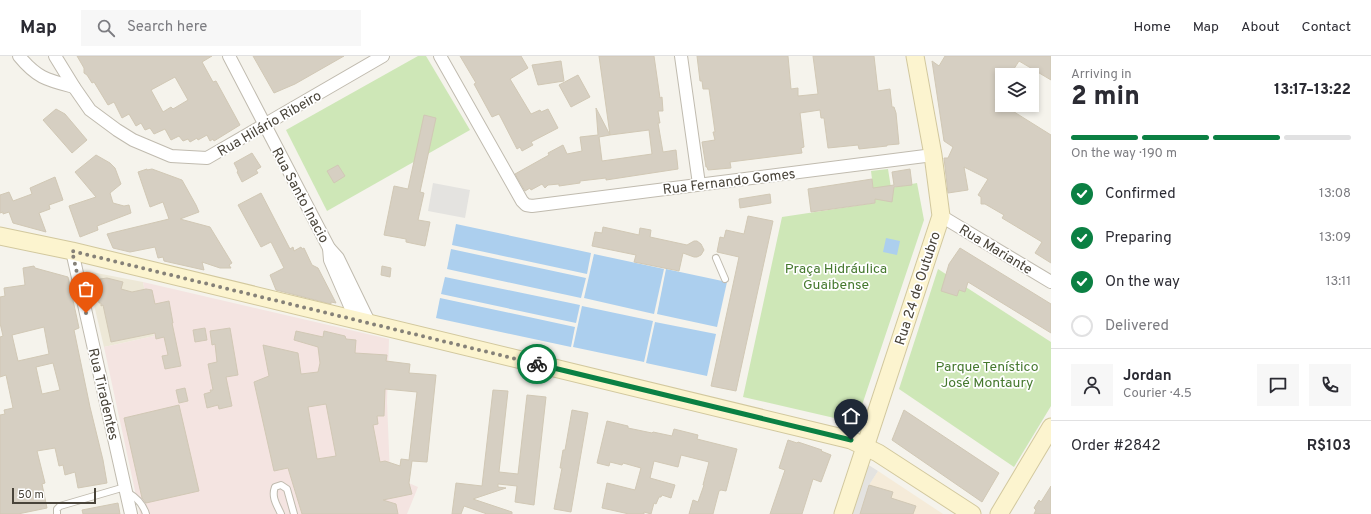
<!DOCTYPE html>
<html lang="en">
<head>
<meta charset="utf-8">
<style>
	:root { --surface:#fff; --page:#f7f7f7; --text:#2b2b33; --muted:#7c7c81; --line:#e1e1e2; --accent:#0b8043 }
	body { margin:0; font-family:Overpass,sans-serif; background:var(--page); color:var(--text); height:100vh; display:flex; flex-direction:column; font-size:15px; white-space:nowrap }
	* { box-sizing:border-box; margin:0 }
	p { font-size:13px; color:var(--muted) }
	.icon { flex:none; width:22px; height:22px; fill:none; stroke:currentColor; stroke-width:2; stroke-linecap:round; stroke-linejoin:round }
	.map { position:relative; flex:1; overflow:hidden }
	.side { display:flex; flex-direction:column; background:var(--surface); width:320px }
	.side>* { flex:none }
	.fabs { position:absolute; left:995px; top:12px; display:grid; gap:8px }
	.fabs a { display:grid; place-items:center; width:44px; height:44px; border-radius:0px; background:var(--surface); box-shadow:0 2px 6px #0003; font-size:20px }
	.scale { position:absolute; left:12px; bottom:10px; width:84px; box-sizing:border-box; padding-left:4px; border:2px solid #49443a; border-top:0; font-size:11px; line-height:14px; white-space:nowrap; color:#49443a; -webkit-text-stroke:3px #fff; paint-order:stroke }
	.pin { position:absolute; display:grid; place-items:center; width:34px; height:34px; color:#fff; margin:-41px -17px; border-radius:50% 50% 50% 0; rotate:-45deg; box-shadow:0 0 4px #0007 }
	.pin .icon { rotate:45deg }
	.courier { position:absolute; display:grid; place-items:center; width:40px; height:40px; margin:-20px; border:3px solid #0b8043; border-radius:50%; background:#fff; color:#222; box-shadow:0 1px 5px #0007 }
	.headline em { font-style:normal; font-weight:800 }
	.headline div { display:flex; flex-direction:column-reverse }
	.headline { display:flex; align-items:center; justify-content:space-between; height:68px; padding:0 20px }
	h1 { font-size:26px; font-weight:800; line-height:30px }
	.bar { display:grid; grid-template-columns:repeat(4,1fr); gap:6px 4px; align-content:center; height:48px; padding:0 20px }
	.bar i { height:5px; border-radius:3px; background:var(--line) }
	.bar .active { background:var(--accent) }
	.bar p { grid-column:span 4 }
	.line { display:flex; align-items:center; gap:10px; padding:0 20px; border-top:1px solid var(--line) }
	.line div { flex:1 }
	.round { display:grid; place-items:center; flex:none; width:42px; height:42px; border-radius:0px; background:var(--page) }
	ol { padding:0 20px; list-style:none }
	li { display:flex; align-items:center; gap:12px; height:44px }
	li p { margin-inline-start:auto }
	li .icon { padding:4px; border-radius:50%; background:var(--accent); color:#fff; stroke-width:4 }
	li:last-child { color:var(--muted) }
	li i { width:22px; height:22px; border:2px solid var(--line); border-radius:50% }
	header { display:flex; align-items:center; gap:24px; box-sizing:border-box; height:56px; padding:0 20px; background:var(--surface); border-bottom:1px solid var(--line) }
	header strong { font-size:19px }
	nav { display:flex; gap:22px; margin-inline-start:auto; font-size:14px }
	.search { width:280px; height:36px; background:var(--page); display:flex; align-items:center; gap:10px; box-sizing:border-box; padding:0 14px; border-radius:0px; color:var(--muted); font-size:15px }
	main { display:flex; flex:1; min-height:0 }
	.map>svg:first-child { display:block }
	.commercial { fill:#f5ebd9 }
	.education { fill:#ede8d7 }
	.medical { fill:#f4e4e1 }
	.green { fill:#cee7b7 }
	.parking { fill:#e4e3e0 }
	.water { fill:#accfee }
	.building { fill:#d6cfc2; stroke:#d1c8b5; fill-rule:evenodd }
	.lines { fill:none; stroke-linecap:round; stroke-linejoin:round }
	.lane-casing { stroke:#c0bbaf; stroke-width:8 }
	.street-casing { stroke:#c0bbaf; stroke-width:14 }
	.secondary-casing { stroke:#d2c89e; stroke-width:19 }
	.lane { stroke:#fff; stroke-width:6 }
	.street { stroke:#fff; stroke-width:12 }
	.secondary { stroke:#fcf4cf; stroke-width:17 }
	.done { stroke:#858178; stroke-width:4; stroke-dasharray:0 7.2 }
	.route { stroke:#0b8043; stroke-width:5 }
	.labels { text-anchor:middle; stroke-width:3.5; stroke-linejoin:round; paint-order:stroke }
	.street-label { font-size:14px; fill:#49443a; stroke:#fff }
	.park-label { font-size:14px; fill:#46792f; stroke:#fff }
</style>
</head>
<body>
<header>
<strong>Map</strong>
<div class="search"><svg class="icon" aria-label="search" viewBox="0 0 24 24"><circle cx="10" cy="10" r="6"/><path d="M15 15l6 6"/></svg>Search here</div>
<nav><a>Home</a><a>Map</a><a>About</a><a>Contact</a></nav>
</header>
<main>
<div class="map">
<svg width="1051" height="458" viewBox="0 0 1051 458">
	<rect width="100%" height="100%" fill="#f5f3ec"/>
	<polygon class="commercial" points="878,415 943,458 860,458 869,429"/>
	<polygon class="education" points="86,215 143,226 154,280 104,291"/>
	<polygon class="medical" points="143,226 389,283 387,346 390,419 418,431 407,458 140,458 104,291 154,280"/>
	<g class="green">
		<polygon points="418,0 426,0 470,74 327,155 286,74"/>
		<polygon points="888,113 891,132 917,127 924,164 856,367 743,341 782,161 875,147 871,115"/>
		<polygon points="938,213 1051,286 1051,350 1014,411 899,333"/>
	</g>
	<g class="parking">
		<polygon points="433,127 470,134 465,162 428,155"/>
		<polygon points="867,408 878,415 869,429 860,458 851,458"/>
	</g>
	<g class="water">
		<polygon points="456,168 591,197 587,218 452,189"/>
		<polygon points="886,182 900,185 897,199 883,196"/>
		<polygon points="451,193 586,222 581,242 447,213"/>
		<polygon points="594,198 664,213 654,258 584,242"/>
		<polygon points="666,213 727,226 717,271 657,258"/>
		<polygon points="445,221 580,249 576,267 441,238"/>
		<polygon points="440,242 575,271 571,291 436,262"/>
		<polygon points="582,250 653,265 644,306 573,291"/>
		<polygon points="655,266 716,278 707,320 646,307"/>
	</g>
	<g class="building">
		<path d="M 77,0 L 212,0 L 202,6 L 213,26 L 216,25 L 240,69 L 214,85 L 213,83 L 210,85 L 207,79 L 198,84 L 197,82 L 190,86 L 188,83 L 183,85 L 179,80 L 171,84 L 165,73 L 154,78 L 150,72 L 145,74 L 141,67 L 136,70 L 129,58 L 122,62 L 114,46 L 108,49 L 94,26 L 92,27 L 87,19 L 84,17 L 84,12 ZM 175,21 L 188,44 L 173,53 L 171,51 L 163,56 L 151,34 Z"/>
		<polygon points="253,0 344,0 295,28 274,37"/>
		<polygon points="460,0 521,0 528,12 510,23 531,58 540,54 541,56 548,53 558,72 531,86 533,89 522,95 520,91 517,93 499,58 492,61 474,28 476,27"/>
		<polygon points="599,0 654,0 660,42 662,41 663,55 658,55 660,67 658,67 663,96 676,94 678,113 606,124 606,122 580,125 580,127 559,130 559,128 548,129 545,132 542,128 531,134 530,132 525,135 515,118 549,99 548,97 563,89 567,98 582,95 580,81 598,79 596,52 610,79 599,81 602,105 652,98 649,74 610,79"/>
		<polygon points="697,0 788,0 791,33 798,32 798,40 818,38 813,0 874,0 878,35 890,33 892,51 894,51 896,57 899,88 887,89 887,90 859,93 858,89 828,92 824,62 821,62 820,54 800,57 804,91 801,92 802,97 730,106 731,112 708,114 707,111 706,111 702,86 715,84 713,76 715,76 709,33 703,33 702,25 700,25"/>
		<polygon points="945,0 1051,0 1051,24 1019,5 1010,19 1002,19 1002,32 995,44 1051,79 1051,207 1035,197 1042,186 1002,162 1004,159 985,148 981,148 981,141 978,139 988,123 964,111 968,134 948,137 944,102 948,102 953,91 944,85 932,5 939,10"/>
		<polygon points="561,5 564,25 538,29 532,9"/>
		<polygon points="578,19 590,41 571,51 559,29"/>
		<polygon points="56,53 65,58 87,84 72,97 43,64"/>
		<polygon points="424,59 436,62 420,136 424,137 418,164 430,166 425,190 406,186 406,183 384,179 394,130 408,133"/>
		<polygon points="252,97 261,111 256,114 258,117 242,126 237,116 238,115 234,107"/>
		<polygon points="96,99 110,107 115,112 121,128 110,137 113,147 124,150 129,149 131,157 97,170 98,174 80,181 69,150 96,141 75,116"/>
		<polygon points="338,109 345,120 334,127 327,115"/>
		<polygon points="147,113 147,114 152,113 182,124 196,149 199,156 180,163 210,171 232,207 229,209 231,212 220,212 202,206 204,214 164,205 163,201 158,202 155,191 130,196 113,192 107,178 169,163 163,146 150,151 138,116"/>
		<polygon points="910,113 912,129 894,131 892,146 875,143 875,147 811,156 808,133 872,123 873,132 894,129 892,116"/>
		<polygon points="55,121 63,144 49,149 50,153 39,157 46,176 13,167 9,156 3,158 3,156 0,157 0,139 9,136 13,145 32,138 30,132"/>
		<polygon points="261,137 290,193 293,191 294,195 301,191 302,193 304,192 312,209 318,212 336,247 331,246 331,248 276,234 270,219 284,212 271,186 261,191 238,149"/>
		<polygon points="770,138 771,147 740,152 739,143"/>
		<polygon points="748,160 773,165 736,335 711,330 739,201 717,196 720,181 724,182 726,174 744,178"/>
		<polygon points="603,171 639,179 640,172 651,174 650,181 687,189 694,185 697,185 701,188 704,194 701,199 697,201 694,201 683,197 679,215 634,206 636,199 592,190 595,176 602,177"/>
		<polygon points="960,192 1051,248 1051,277 968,226 965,236 959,234 957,240 941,235 949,208"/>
		<path d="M 34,210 L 35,212 L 68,221 L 79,272 L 74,274 L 90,351 L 103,404 L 107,427 L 78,432 L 75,416 L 65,419 L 63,409 L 59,410 L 55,392 L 37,395 L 45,427 L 42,428 L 47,452 L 18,458 L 0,458 L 0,359 L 5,358 L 4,354 L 13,352 L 6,319 L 0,321 L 0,281 L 3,280 L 0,267 L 0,241 L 5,240 L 4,232 L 25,229 L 23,212 ZM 44,271 L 49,298 L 18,305 L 12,279 ZM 53,307 L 60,334 L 42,338 L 36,311 Z"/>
		<polygon points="382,210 391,212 390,221 381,219"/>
		<polygon points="107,222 123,226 121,233 132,236 146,233 152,234 155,248 169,245 173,267 172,267 181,310 165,313 162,300 168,299 164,281 156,283 155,277 111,286 103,249 101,250 101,247 99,247 96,232 97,226 100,223"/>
		<polygon points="205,272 207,284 195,286 193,274"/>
		<polygon points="230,272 238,319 226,321 232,350 219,353 218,349 207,352 204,338 211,336 210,334 213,334 208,308 217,306 215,288 212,289 210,275"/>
		<path d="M 296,275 L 323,281 L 324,275 L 345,280 L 346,283 L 356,284 L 355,297 L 387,299 L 386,305 L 410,308 L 409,317 L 436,319 L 427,406 L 412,405 L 409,427 L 412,438 L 383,444 L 396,448 L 398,458 L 302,458 L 288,412 L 274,415 L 254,326 L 269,320 L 263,289 L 298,297 L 301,318 L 318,316 L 320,307 L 318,291 L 294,284 ZM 385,333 L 417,336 L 409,404 L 401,403 L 400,410 L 385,405 L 380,406 L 373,369 L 378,368 L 377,360 L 384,360 ZM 326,348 L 336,400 L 317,403 L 308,351 Z"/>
		<polygon points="185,332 188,345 179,347 176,334"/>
		<polygon points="493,334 508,335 499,416 518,418 527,339 546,341 534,449 515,446 517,430 498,428 498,431 506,432 473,443 512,456 512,458 487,458 464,450 461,458 452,458 456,427 482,430"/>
		<polygon points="179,349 199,435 146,447 142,442 124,362"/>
		<polygon points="572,354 588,357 571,456 554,453 562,412 560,412 563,394 565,394"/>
		<polygon points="904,354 999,417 982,446 892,384"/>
		<polygon points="607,365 628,370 628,372 652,377 653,376 672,380 674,373 698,379 697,383 737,393 726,435 721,434 719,435 713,458 689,458 693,444 698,446 704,429 703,429 709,406 681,399 678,411 654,405 650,422 675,429 671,442 662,439 661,441 659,441 656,448 654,447 651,458 644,456 644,458 629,458 602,452 607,427 635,434 641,412 623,407 622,409 610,406 609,410 597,407"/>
		<polygon points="788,384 797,387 798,386 822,394 821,395 831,399 821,426 813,423 802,458 770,458 785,414 779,412"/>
		<polygon points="869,429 893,436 891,442 916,450 913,458 860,458"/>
		<polygon points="1051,430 1051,458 1034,458 1036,454 1034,452 1039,444 1041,446"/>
		<polygon points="118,447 120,458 83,458 82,454"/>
	</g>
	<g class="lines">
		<g class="lane-casing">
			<g id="lane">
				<polyline points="716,202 725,223"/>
				<path d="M 127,436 C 136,441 143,448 146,458"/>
				<polyline points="57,458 57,453 60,450 125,431"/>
				<path d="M 281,458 C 277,449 271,441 275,431 L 281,429 L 287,433 L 294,458"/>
			</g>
		</g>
		<g class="street-casing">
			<g id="street">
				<path d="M 19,0 C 37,22 47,24 74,31"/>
				<polyline points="55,0 74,31 90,54 117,74 133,84 171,100 207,102 383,0"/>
				<polyline points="229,0 329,192 338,202 370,268"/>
				<polyline points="440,0 522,145 526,149 532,150 933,99"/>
				<polyline points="681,0 699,128"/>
				<polyline points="941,160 1051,226"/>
				<polyline points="329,192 330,204 356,264"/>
				<polyline points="72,195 131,458"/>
			</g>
		</g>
		<g class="secondary-casing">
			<g id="secondary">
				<polyline points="0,180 72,195 851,384 878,397 972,458"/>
				<polyline points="843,458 941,160 933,99 915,0"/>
				<polyline points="999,458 1051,371"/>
			</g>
		</g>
		<use href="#lane" class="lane"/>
		<use href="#street" class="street"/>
		<use href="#secondary" class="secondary"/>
	</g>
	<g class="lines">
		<polyline class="done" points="86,257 72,195 537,308"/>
		<polyline class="route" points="537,308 851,384"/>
	</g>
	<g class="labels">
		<g class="street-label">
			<text transform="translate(269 67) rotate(-30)" y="5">Rua Hilário Ribeiro</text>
			<text transform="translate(729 125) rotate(-7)" y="5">Rua Fernando Gomes</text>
			<text transform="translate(301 139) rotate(62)" y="5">Rua Santo Inacio</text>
			<text transform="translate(996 193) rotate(31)" y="5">Rua Mariante</text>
			<text transform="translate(917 232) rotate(-72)" y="5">Rua 24 de Outubro</text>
			<text transform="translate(104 338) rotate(77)" y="5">Rua Tiradentes</text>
		</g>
		<g class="park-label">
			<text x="836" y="217">Praça Hidráulica<tspan x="836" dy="16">Guaibense</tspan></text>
			<text x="987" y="315">Parque Tenístico<tspan x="987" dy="16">José Montaury</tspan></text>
		</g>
	</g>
</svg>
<div class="fabs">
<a><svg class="icon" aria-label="layers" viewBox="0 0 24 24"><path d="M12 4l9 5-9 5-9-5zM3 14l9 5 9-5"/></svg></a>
</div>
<div class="scale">50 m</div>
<div class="pin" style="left:86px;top:257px;background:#ea580c"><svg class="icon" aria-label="bag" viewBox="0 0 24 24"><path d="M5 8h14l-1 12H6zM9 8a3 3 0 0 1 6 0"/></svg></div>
<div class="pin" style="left:851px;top:384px;background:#1f2937"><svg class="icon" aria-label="home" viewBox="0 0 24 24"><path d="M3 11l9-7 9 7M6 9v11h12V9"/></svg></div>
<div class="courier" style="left:537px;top:308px"><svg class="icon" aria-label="bike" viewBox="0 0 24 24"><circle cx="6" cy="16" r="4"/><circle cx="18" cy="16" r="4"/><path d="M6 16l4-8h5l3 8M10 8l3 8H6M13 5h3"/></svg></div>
</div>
<section class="side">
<div class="headline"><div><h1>2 min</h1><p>Arriving in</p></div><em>13:17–13:22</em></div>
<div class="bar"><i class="active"></i><i class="active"></i><i class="active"></i><i></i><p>On the way · 190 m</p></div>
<ol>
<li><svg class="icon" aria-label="check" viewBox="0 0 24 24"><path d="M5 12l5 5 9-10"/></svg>Confirmed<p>13:08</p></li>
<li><svg class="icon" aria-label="check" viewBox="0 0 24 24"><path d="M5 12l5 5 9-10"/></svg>Preparing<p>13:09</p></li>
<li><svg class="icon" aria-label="check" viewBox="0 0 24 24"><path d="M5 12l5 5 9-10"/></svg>On the way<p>13:11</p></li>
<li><i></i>Delivered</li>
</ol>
<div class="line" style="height:72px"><a class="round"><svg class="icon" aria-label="person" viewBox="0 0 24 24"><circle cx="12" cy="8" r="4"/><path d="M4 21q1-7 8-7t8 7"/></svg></a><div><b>Jordan</b><p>Courier · 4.5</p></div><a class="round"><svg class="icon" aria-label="chat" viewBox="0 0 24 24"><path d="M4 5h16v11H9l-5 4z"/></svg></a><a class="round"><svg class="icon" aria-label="phone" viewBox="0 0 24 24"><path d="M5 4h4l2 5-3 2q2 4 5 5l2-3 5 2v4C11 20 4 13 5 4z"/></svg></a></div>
<div class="line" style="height:52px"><div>Order #2842</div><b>R$103</b></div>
</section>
</main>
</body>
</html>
